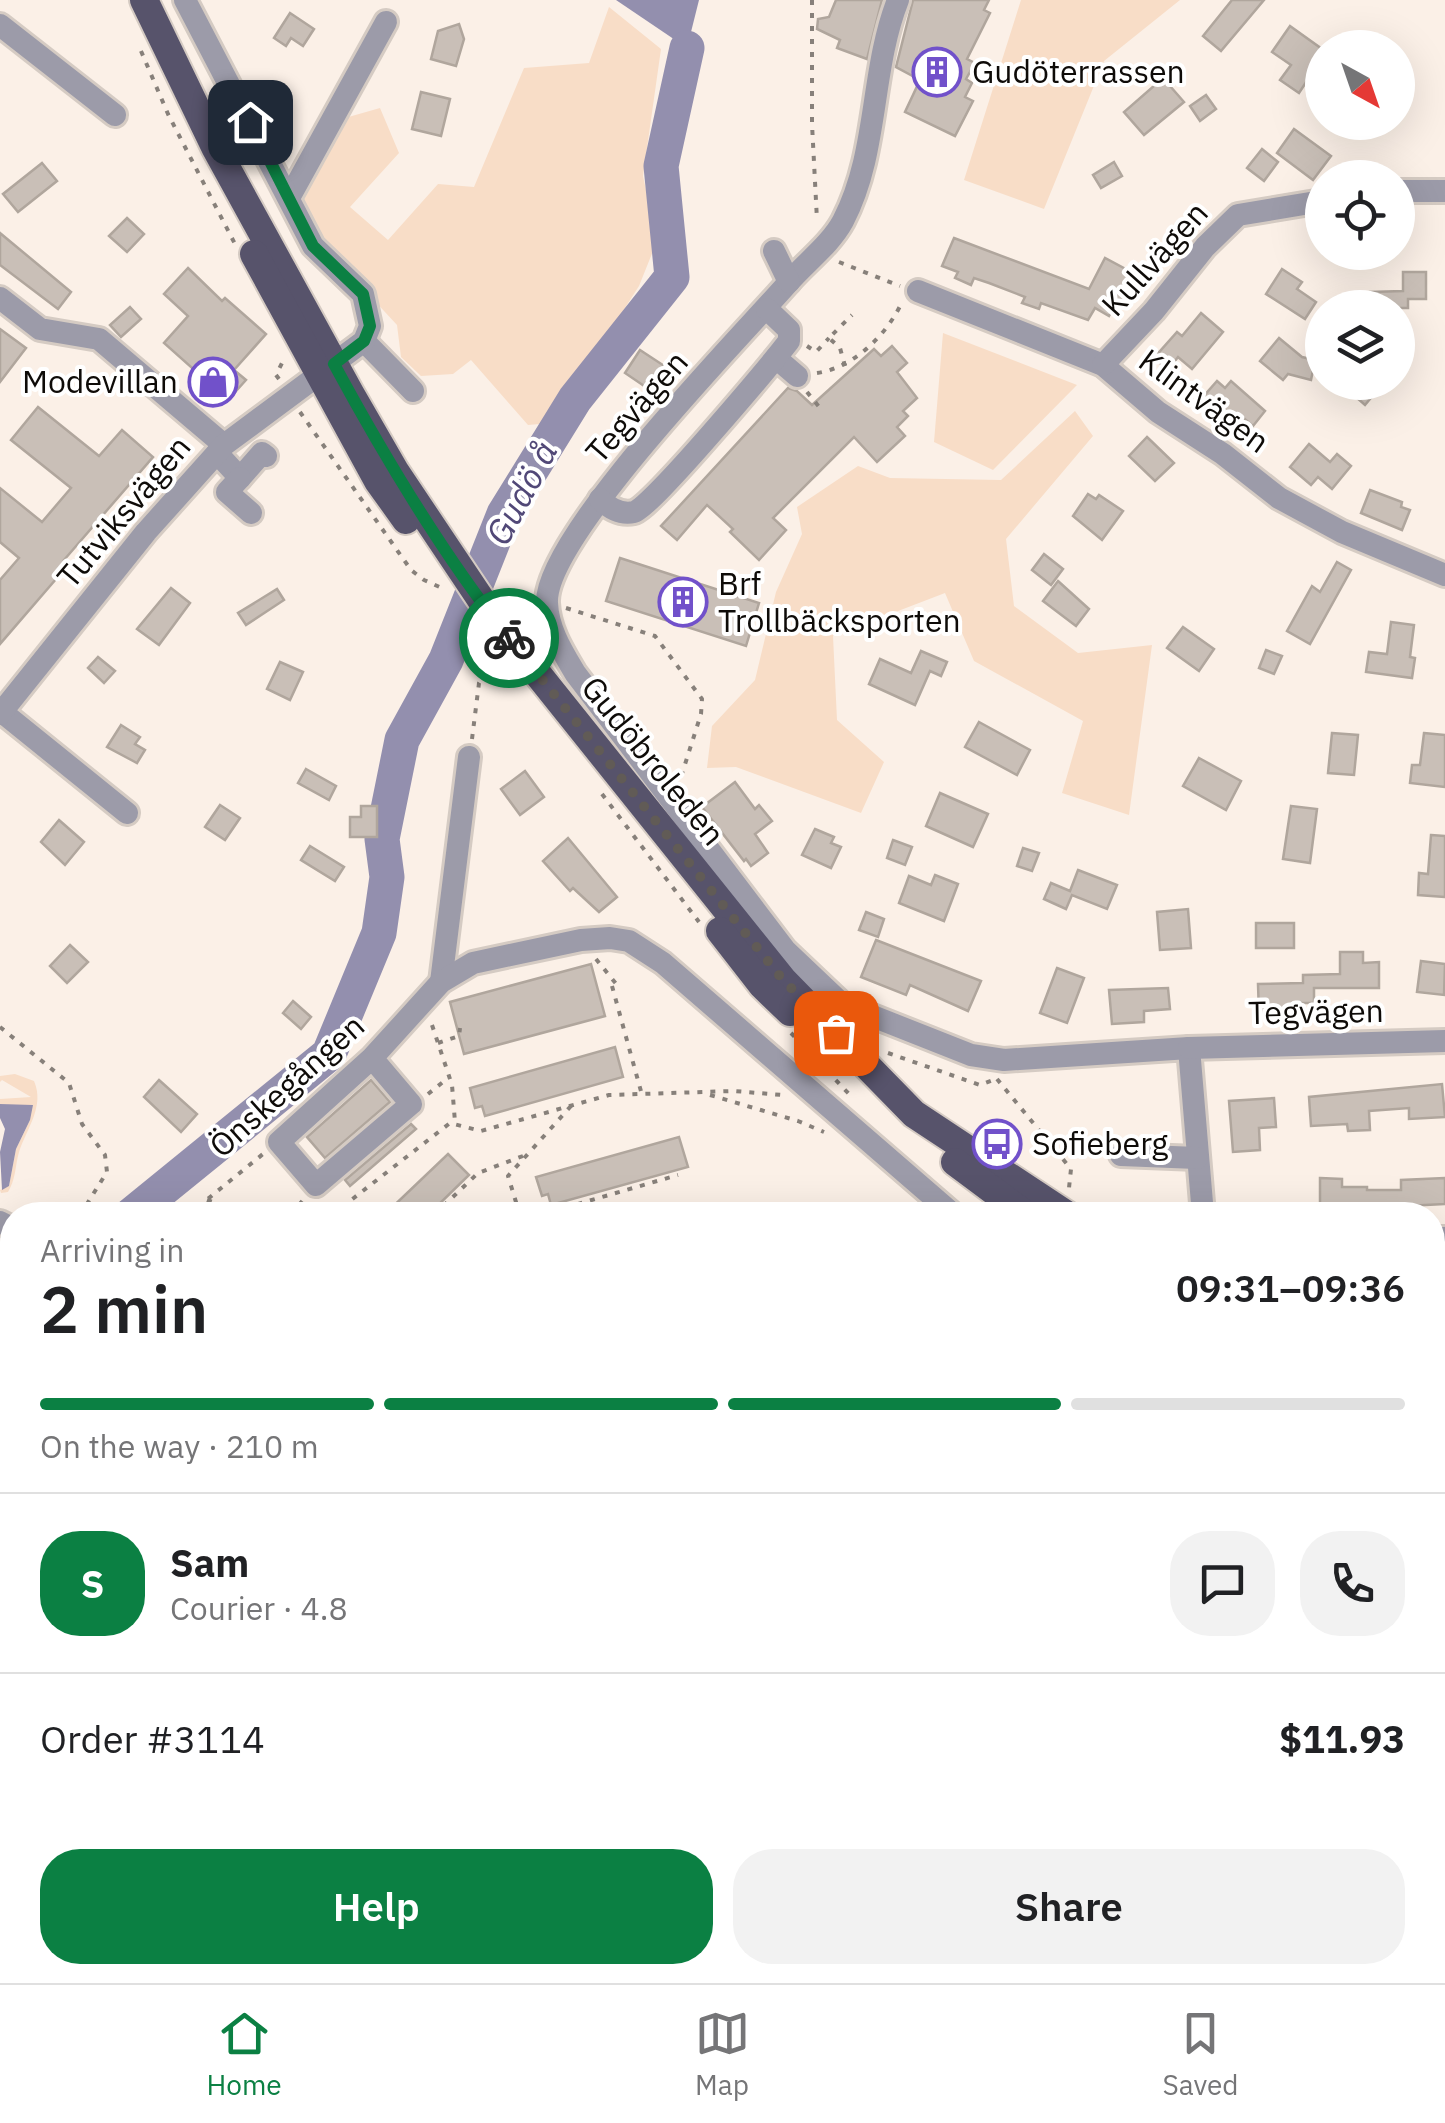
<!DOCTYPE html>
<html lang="en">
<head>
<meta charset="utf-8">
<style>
	:root { --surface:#fff; --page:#f2f2f2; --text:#202124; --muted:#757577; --line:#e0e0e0; --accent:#0b8043 }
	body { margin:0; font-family:"IBM Plex Sans",sans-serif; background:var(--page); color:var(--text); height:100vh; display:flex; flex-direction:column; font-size:38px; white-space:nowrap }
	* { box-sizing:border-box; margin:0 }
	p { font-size:32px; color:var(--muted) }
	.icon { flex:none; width:55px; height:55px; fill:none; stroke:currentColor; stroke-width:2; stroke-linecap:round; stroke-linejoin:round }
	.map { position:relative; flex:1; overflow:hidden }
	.side { position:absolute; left:0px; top:1202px; width:1445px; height:782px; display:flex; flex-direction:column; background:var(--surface); border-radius:40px 40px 0 0; box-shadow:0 10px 40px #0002 }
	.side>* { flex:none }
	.needle { width:65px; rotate:140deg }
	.controls { position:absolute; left:1305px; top:30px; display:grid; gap:20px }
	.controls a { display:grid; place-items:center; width:110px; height:110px; border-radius:50%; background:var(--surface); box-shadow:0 10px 40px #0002; font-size:50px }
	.pin { position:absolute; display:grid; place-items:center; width:85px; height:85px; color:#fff; margin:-42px; border-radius:20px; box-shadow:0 5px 15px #0006 }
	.courier { position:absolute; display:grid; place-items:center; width:100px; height:100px; margin:-50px; border:8px solid #0b8043; border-radius:50%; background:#fff; color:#222; box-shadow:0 2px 12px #0007 }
	.head em { font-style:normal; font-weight:600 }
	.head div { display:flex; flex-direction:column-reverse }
	.head { display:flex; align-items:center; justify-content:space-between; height:170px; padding:0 40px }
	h1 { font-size:65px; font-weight:600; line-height:75px }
	.bar { display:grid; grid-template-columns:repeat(4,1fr); gap:15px 10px; align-content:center; height:120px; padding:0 40px }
	.bar i { height:12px; border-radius:8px; background:var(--line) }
	.bar .current { background:var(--accent) }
	.bar p { grid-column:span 4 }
	.line { display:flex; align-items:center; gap:25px; padding:0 40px; border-top:2px solid var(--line) }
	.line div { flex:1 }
	.round { display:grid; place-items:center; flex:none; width:105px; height:105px; border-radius:40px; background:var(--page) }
	.button { display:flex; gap:20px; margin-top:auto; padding:20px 40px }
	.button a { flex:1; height:115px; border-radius:40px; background:var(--accent); color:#fff; font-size:40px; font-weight:600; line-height:115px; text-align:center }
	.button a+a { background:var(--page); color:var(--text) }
	.tab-bar { display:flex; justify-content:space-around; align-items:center; height:140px; border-top:2px solid var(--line); background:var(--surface); font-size:28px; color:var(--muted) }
	.tab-bar a { display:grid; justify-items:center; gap:5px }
	.tab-bar .current { color:var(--accent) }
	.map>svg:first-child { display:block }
	.green { fill:#f8ddc7 }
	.water { fill:#938fae }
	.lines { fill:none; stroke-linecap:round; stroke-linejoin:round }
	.river { stroke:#938fae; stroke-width:35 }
	.building { fill:#c9bfb7; stroke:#b0a69d; stroke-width:2.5 }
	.minor-casing { stroke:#d5cbc3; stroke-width:28 }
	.major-casing { stroke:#d5cbc3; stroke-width:32 }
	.path { stroke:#87807a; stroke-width:4; stroke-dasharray:5 8; stroke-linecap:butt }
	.minor { stroke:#9c9ba9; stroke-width:22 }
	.major { stroke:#57536b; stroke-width:28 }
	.done { stroke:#615b56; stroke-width:10; stroke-dasharray:0 18 }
	.route { stroke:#0b8043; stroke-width:12 }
	.labels { text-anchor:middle; stroke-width:8; stroke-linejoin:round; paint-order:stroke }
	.poi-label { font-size:32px; fill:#0e0b08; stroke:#fff; text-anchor:start }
	.street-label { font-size:32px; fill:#0e0b08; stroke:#fff }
	.water-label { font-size:35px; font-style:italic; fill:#514877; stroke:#fff }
</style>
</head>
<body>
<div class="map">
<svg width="1445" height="1983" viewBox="0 0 1445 1983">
	<rect width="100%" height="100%" fill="#fbf0e7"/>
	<g class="green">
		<polygon points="1021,0 1180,0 1104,61 1044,209 964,180"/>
		<polygon points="609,7 661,49 643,176 657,241 639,286 551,423 528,425 471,360 453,374 421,376 401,357 397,325 323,245 301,199 345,118 380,108 399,153 350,207 388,240 438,184 474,187 524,68 589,63"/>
		<polygon points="943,333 1077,385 993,470 934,442"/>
		<polygon points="1075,411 1093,436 1006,539 1014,606 1078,653 1152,645 1129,815 1062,793 1083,721 974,661 945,593 833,636 837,720 884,762 861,813 736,767 707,768 712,726 755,680 776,592 802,534 797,507 858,466 890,478 1001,480"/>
		<path d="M 15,1074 L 34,1081 C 45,1106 27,1128 19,1152 C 15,1166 16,1179 8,1192 L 1,1193 L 0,1190 L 9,1186 L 16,1149 L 30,1120 L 0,1105 L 0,1099 L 31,1097 L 2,1080 L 0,1082 L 0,1076 Z"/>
	</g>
	<g class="water">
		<polygon points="616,0 699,0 687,48"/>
		<polygon points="0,1104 33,1105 30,1120 16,1149 9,1186 2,1190 0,1152 5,1129 0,1118"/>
	</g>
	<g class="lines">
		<g class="river">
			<polyline points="131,1215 329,1054 379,933 387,877 382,839 402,740 446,660 504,514 575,399 672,277 661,166 687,48"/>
			<polyline points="0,1441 12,1414"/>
		</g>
	</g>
	<g class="building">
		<polygon points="836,0 882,0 867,59 837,48 840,40 817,29 818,19 829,17"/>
		<polygon points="913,0 989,0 984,10 990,13 967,59 975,63 966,79 972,83 965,97 973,101 955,136 905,112 920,80 896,67"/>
		<polygon points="1232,0 1264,0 1221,51 1203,36"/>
		<polygon points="290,13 314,29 303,46 291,38 286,46 274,38"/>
		<polygon points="459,24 464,39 456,66 431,59 438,31"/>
		<polygon points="1290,26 1322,49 1322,58 1299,93 1280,80 1291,65 1272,52"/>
		<polygon points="1163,78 1184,102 1144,135 1124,112"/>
		<polygon points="421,92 450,99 441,136 412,129"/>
		<polygon points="1206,95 1216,109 1200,121 1190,106"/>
		<polygon points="1294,129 1331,156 1313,180 1277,153"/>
		<polygon points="1262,149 1278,162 1264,181 1247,168"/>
		<polygon points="1114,162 1122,176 1101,188 1093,175"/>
		<polygon points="42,163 57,181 18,212 3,194"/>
		<polygon points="127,218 144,234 127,252 109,236"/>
		<polygon points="0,233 71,292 58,309 0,265"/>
		<polygon points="954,238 1089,289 1105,258 1133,273 1125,286 1131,290 1123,305 1116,302 1109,316 1095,308 1088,320 1041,303 1039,309 1022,303 1025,297 989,283 974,278 971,285 955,278 958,272 942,266"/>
		<polygon points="188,268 222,301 225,298 266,334 234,370 246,380 228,400 164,343 188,316 164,294"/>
		<polygon points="1282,269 1302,282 1297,289 1316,302 1305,319 1266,294"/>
		<polygon points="1403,272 1426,272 1426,299 1408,299 1408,308 1370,308 1370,292 1403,291"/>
		<polygon points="130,307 141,319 121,337 110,325"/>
		<polygon points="1201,313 1223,332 1192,369 1178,357 1168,370 1154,358 1177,332 1182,336"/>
		<polygon points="0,329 26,348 0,382"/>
		<polygon points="1279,338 1302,357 1315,360 1311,380 1288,374 1283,380 1260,361"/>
		<polygon points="892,346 907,363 897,372 917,398 903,411 908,416 897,427 905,436 877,462 854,437 773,518 786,530 759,560 730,532 733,529 707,505 677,540 661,526 788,388 797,391 812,405 874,349 881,356"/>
		<polygon points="640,350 672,371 656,394 625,373"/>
		<polygon points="1217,381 1225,388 1231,381 1265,411 1253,426 1240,415 1233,423 1203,397"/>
		<polygon points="1339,382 1384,382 1365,405"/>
		<polygon points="38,407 99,456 122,430 153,457 64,560 69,564 0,644 0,580 19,558 0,542 0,488 42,522 71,488 11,440"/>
		<polygon points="1147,437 1174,463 1155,481 1129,456"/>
		<polygon points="1309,444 1330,462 1337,454 1351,466 1332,489 1318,477 1311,485 1290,467"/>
		<polygon points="1370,490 1402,502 1401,507 1410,510 1402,530 1361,513"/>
		<polygon points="1088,494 1096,499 1099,495 1123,511 1102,540 1073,516"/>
		<polygon points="1044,554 1063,569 1051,585 1032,570"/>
		<polygon points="620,558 759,603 746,646 606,601"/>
		<polygon points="1337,562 1351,570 1310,644 1287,631 1312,586 1320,592"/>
		<polygon points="1058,581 1089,609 1076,626 1043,601"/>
		<polygon points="171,588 190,603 159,645 137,629"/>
		<polygon points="277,589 284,600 246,625 238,613"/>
		<polygon points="1391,622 1414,625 1410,657 1415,658 1412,678 1366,672 1369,652 1387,654"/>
		<polygon points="1183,627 1214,649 1199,671 1167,648"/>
		<polygon points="1266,650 1282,656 1274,674 1259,668"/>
		<polygon points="921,651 947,662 941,676 930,671 915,705 869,684 880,659 911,673"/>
		<polygon points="98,657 115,671 104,683 88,668"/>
		<polygon points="280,662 303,672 290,700 267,689"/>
		<polygon points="979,722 1030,750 1017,775 965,747"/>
		<polygon points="121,725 140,737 135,744 145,750 137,763 107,747"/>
		<polygon points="1332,733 1358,735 1354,775 1328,773"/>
		<polygon points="1424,733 1445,735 1445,787 1410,783 1412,765 1420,765"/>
		<polygon points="1199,758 1241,781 1226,810 1183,786"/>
		<polygon points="306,769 336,786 329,800 298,783"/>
		<polygon points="525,771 544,797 520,815 501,789"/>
		<polygon points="735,782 755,809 759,805 772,821 755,834 768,853 751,866 746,859 744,861 702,807"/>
		<polygon points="940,793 988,814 973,847 926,826"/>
		<polygon points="220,805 240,818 225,840 205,827"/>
		<polygon points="361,806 377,806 377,837 350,837 350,817 361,817"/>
		<polygon points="1291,806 1317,809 1310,863 1283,859"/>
		<polygon points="59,820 84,842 65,865 41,842"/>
		<polygon points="815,829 834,837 831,843 841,847 831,868 802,855"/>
		<polygon points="1431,835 1445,836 1445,897 1418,895 1419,873 1428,874"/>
		<polygon points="568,838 617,897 599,912 573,888 570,891 543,861"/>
		<polygon points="893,840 912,847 905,865 887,858"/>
		<polygon points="310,846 344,867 335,881 301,860"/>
		<polygon points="1023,848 1039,853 1032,871 1017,866"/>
		<polygon points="1078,870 1117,885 1107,909 1072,895 1066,909 1044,899 1051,883 1070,891"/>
		<polygon points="935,875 958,884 944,921 899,903 909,876 931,885"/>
		<polygon points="1188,909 1191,948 1160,950 1157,912"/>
		<polygon points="866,912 884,919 878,937 859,930"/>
		<rect x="1256" y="923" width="38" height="25"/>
		<polygon points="876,940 981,981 968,1011 910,985 906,995 861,977"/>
		<polygon points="70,945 88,962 67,983 50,966"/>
		<polygon points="1340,952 1363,952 1363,963 1379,962 1379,988 1314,988 1314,1003 1296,1003 1296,1017 1259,1015 1258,984 1303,983 1303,975 1340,974"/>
		<polygon points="1421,961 1445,964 1444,995 1417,992"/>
		<polygon points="591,964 605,1016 464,1054 450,1002"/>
		<polygon points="1057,968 1084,978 1067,1023 1040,1013"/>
		<polygon points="1168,988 1170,1009 1144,1011 1144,1022 1112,1024 1109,990"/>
		<polygon points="293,1001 311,1017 301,1029 283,1013"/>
		<polygon points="615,1047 623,1077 485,1116 482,1106 475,1108 470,1088"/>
		<polygon points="159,1080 197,1114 181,1132 144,1097"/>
		<polygon points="371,1080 390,1102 325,1158 307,1137"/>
		<polygon points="1442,1084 1445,1117 1409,1119 1409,1108 1369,1111 1370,1130 1348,1131 1347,1124 1311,1126 1309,1097"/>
		<polygon points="1274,1098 1276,1127 1259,1128 1260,1150 1233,1152 1229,1101"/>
		<polygon points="411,1124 416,1129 350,1186 345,1180"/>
		<polygon points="679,1137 688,1167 551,1205 548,1194 542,1196 536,1177"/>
		<polygon points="448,1154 469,1175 428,1215 384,1215"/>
		<polygon points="1320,1178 1342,1179 1342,1187 1367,1187 1367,1190 1401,1190 1401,1180 1445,1178 1445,1204 1366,1208 1366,1213 1320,1213"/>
	</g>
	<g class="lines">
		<g class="minor-casing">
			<g id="minor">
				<path d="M 898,0 C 870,71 879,152 843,221 C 830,245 805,263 788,283 C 739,339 544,538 547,603 C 548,629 562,651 575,673 L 785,950 L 842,1004 L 971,1055 L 1004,1060 L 1189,1048 L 1203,1215"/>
				<polyline points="0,25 115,115"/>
				<polyline points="1398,191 1445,191"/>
				<polyline points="289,198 386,22"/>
				<polyline points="774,251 789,282"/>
				<polyline points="918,291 1103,365 1158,412 1223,454 1279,498 1342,532 1445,575"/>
				<polyline points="0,298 40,329 99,339 224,445"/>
				<polyline points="364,341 413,391"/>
				<polyline points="776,358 797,376"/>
				<polyline points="1103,365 1154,311 1205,247 1238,215 1322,201"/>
				<polyline points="217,453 240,478 262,453 266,456"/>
				<polyline points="240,478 227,492 251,513"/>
				<path d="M 600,499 C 609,508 620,515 634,512 C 650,509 772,363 789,341 L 789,330 L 767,309"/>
				<polyline points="2,712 127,813"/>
				<polyline points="0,714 146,532 224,445 364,341 370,326 363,294 313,246 185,0"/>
				<polyline points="441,982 469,757"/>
				<polyline points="1189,1048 1445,1041"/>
				<polyline points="372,1058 411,1104 316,1185 279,1142 372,1058 441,982 473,963 581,940 610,938 629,941 663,963 954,1215"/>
				<polyline points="1121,1155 1197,1158"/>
				<polyline points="0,1222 12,1228"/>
				<polyline points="1432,1238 1445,1238"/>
				<polyline points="0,1391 12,1361"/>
				<polyline points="1432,1611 1445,1615"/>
				<polyline points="0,1737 12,1671"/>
				<polyline points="979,1972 994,1983"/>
				<polyline points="1299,1972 1302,1983"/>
				<polyline points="385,1983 388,1972"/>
				<polyline points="639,1983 646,1972"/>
			</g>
		</g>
		<g class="major-casing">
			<g id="major">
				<polyline points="144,0 215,147 350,393 395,471 496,622 783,980 914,1114 1067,1215"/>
				<polyline points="254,254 378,481 406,520"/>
				<polyline points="720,931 762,985 790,1012"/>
				<polyline points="955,1162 1026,1215"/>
				<polyline points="1432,1404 1445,1409"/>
			</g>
		</g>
		<g class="path">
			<polyline points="812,0 812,124 817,220"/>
			<polyline points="141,51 168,114 235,244"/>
			<polyline points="839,262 900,286"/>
			<polyline points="807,346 816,352 829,338"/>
			<polyline points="845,366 840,348 829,338 852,315"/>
			<path d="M 817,373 C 853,368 887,335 902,302"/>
			<polyline points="279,379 276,375 285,357"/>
			<polyline points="807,392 820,408"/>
			<polyline points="300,412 411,570 424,580 444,589"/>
			<polyline points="566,608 655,636 702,699 701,714 680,780"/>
			<polyline points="472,739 479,683 495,660"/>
			<polyline points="602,794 699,922"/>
			<polyline points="596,959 617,985"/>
			<polyline points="612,986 642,1095"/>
			<polyline points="432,1025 452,1085 455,1122"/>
			<polyline points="0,1027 69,1083 82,1124 105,1155 107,1172 80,1215"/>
			<polyline points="791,1033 850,1095"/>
			<polyline points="438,1043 459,1036 460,1028"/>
			<polyline points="888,1053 980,1085 993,1080"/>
			<polyline points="997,1079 1071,1169 1069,1188"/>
			<polyline points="428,1094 448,1078"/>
			<polyline points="710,1095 798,1121 824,1132"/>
			<polyline points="207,1200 250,1215"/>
			<polyline points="188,1215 263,1154"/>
			<polyline points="291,1215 303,1200"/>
			<polyline points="332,1215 450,1123 481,1131 609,1095 734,1091 782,1095"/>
			<polyline points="434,1215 478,1173 523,1156"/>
			<polyline points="520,1215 508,1176 571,1106"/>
			<polyline points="540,1215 678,1175"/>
			<polyline points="1432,1444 1445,1448"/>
			<polyline points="0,1526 12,1496"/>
			<polyline points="0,1548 12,1554"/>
			<polyline points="0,1640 12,1648"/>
			<polyline points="160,1983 164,1972"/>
		</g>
		<use href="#minor" class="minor"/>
		<use href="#major" class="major"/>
	</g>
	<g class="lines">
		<polyline class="done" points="509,638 783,980 836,1033"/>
		<path class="route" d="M 250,122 L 313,246 L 363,294 L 370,326 L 364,341 L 334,364 C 385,458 442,554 509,638"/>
	</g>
	<defs>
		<g id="building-ring" transform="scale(2.5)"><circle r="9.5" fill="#fff" stroke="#7151ca" stroke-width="1.5"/><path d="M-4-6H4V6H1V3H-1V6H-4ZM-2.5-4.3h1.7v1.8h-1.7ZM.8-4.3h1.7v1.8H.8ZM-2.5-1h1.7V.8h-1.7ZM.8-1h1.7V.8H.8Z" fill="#7151ca"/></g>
		<g id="shop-ring" transform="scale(2.5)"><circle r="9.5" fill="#fff" stroke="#7151ca" stroke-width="1.5"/><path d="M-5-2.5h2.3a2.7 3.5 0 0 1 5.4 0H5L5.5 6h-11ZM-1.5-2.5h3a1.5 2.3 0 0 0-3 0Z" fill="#7151ca"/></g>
		<g id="bus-ring" transform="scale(2.5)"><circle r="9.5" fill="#fff" stroke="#7151ca" stroke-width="1.5"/><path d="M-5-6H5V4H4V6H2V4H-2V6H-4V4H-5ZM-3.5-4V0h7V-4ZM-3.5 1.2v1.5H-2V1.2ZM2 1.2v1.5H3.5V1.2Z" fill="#7151ca"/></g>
	</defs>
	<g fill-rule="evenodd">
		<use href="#building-ring" x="937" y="72"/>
		<use href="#shop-ring" x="213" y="382"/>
		<use href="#building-ring" x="683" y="602"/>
		<use href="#bus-ring" x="997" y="1144"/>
	</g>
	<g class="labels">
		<g class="poi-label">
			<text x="972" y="83">Gudöterrassen</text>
			<text x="178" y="393" text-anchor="end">Modevillan</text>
			<text x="718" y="595">Brf<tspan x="718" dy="37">Trollbäcksporten</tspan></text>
			<text x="1032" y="1155">Sofieberg</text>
		</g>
		<g class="street-label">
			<text transform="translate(1155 259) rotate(-48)" y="11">Kullvägen</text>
			<text transform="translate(1204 401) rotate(36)" y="11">Klintvägen</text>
			<text transform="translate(637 407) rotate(-49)" y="11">Tegvägen</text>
			<text transform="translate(124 512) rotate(-50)" y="11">Tutviksvägen</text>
			<text transform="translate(653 761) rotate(51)" y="11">Gudöbroleden</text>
			<text transform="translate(1316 1012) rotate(-1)" y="11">Tegvägen</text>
			<text transform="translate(287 1086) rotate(-42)" y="11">Önskegången</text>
		</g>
		<g class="water-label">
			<text transform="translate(522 493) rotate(-62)" y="12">Gudö å</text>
		</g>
	</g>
</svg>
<div class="controls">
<a><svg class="needle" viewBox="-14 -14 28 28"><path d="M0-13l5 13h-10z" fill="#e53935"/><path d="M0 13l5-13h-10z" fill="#757577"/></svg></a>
<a><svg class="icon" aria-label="locate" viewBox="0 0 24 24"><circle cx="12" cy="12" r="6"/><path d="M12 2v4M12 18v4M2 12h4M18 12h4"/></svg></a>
<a><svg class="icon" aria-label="layers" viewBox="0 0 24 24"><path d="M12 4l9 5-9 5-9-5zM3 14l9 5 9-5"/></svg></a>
</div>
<div class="pin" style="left:836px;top:1033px;background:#ea580c"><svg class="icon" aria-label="bag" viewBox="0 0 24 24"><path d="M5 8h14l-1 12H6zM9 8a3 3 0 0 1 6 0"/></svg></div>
<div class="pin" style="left:250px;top:122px;background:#1f2937"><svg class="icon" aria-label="home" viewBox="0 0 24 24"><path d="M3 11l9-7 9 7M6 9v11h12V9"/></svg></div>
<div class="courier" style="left:509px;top:638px"><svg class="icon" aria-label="bike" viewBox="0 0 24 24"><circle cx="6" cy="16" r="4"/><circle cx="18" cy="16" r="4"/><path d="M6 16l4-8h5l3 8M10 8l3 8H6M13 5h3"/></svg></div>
<section class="side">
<div class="head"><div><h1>2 min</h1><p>Arriving in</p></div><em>09:31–09:36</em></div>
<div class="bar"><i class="current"></i><i class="current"></i><i class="current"></i><i></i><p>On the way · 210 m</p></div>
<div class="line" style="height:180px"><b class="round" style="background:var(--accent);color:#fff">S</b><div><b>Sam</b><p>Courier · 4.8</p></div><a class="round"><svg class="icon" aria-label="chat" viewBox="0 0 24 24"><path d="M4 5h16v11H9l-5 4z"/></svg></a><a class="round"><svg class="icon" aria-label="phone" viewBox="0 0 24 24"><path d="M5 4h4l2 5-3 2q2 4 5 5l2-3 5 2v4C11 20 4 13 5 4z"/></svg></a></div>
<div class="line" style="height:130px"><div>Order #3114</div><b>$11.93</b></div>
<div class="button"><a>Help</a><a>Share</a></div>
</section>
</div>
<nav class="tab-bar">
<a class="current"><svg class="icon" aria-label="home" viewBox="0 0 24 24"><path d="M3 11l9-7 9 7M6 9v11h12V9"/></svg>Home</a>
<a><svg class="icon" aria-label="map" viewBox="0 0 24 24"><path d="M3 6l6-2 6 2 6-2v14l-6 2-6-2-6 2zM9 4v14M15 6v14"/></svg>Map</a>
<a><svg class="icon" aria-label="saved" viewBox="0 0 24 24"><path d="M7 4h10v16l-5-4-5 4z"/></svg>Saved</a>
</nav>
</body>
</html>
